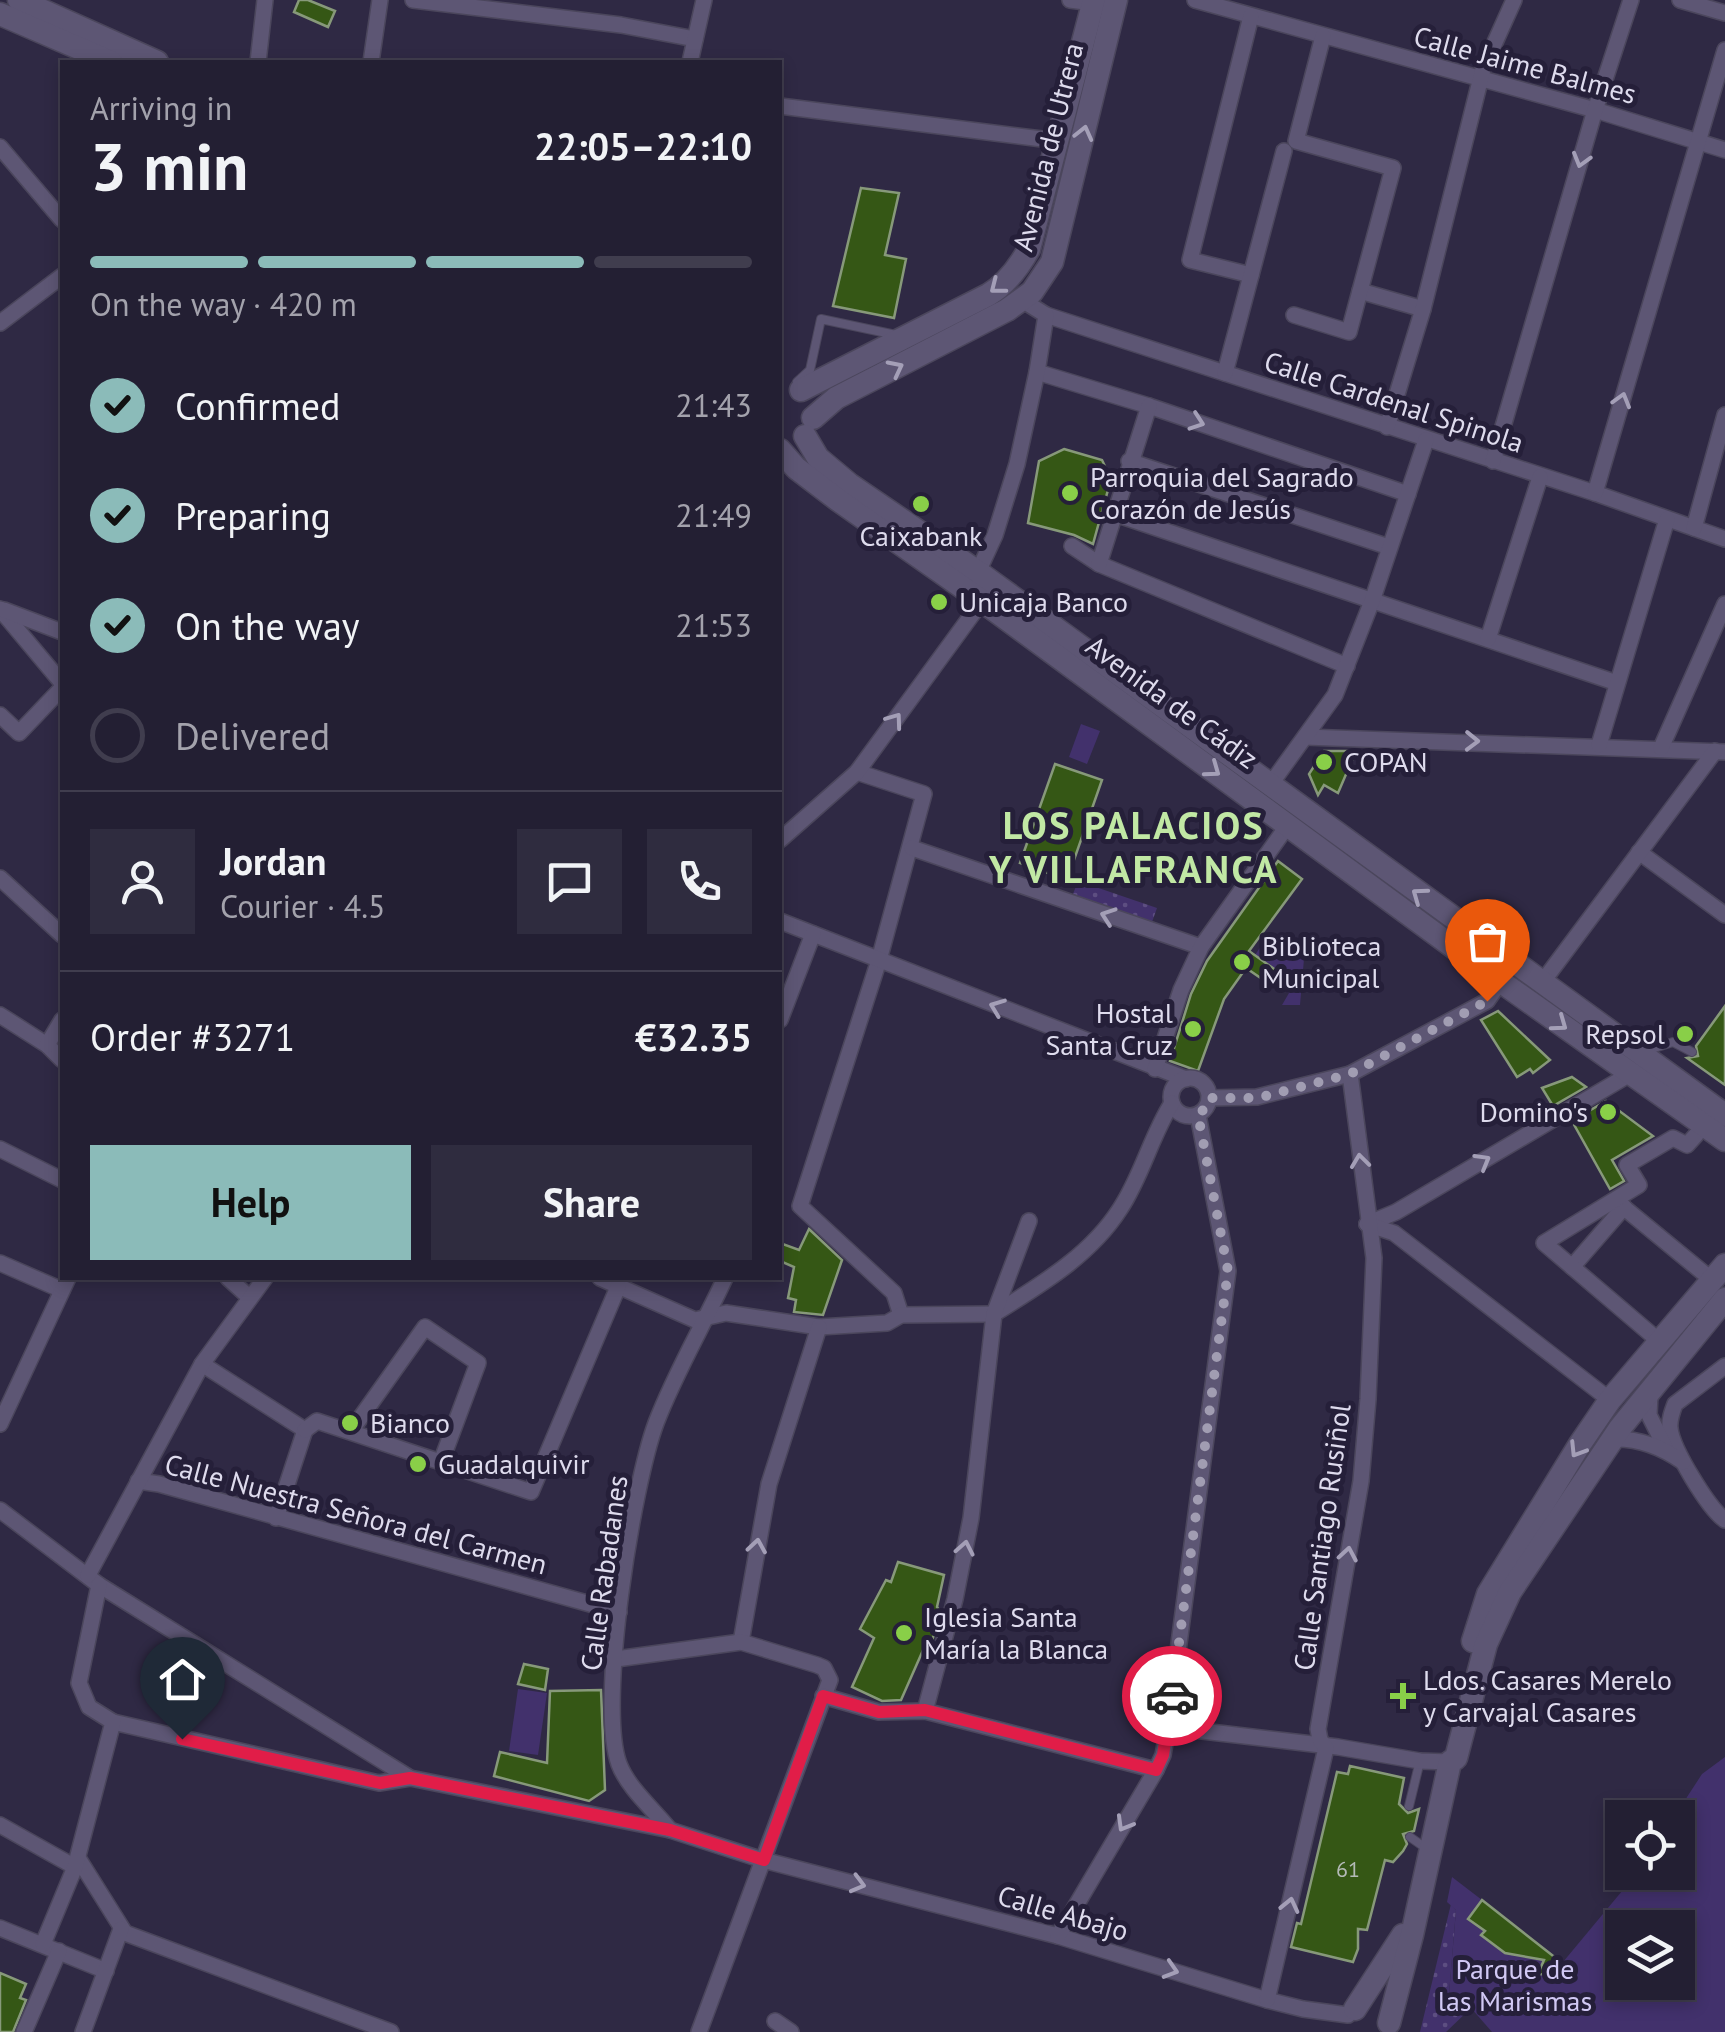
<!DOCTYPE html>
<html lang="en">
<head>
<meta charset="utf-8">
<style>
	:root { --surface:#231f33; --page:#2f2c3f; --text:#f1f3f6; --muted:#a3a2ac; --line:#403d4e; --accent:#8bbbb9 }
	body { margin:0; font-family:"PT Sans",sans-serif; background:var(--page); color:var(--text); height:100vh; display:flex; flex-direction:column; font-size:38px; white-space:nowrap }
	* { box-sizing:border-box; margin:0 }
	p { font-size:32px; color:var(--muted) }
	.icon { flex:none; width:55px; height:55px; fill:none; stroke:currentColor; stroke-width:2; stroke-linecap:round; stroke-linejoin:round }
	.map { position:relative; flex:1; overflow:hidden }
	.details { position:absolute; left:60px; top:60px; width:722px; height:1220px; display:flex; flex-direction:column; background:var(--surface); border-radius:0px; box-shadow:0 5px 15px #0003,0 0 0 2px var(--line) }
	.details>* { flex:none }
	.buttons { position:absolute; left:1605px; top:1800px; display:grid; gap:20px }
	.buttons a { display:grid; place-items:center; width:90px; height:90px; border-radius:0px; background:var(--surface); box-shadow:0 5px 15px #0003,0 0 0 2px var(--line); font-size:50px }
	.pin { position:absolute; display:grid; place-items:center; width:85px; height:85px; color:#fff; margin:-102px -42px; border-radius:50% 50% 50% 0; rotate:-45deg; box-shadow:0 0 10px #0007 }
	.pin .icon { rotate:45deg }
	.courier { position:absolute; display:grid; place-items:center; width:100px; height:100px; margin:-50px; border:8px solid #e11d48; border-radius:50%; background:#fff; color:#222; box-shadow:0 2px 12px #0007 }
	.head em { font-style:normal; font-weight:800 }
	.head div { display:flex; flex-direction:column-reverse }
	.head { display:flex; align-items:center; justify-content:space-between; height:170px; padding:0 30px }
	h1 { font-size:65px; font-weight:800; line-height:75px }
	.bar { display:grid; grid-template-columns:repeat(4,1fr); gap:15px 10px; align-content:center; height:120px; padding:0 30px }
	.bar i { height:12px; border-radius:8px; background:var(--line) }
	.bar .on { background:var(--accent) }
	.bar p { grid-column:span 4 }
	.line { display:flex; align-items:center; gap:25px; padding:0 30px; border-top:2px solid var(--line) }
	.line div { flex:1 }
	.round { display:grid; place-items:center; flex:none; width:105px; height:105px; border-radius:0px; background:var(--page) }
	ol { padding:0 30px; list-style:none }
	li { display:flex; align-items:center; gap:30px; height:110px }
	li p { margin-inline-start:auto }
	li .icon { padding:10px; border-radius:50%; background:var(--accent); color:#111; stroke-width:4 }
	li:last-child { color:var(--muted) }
	li i { width:55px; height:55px; border:5px solid var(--line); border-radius:50% }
	.primary-button { display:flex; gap:20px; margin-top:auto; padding:20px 30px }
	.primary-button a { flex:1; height:115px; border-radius:0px; background:var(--accent); color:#111; font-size:40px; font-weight:800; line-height:115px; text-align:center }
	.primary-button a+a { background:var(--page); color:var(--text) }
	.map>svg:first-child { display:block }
	.grass { fill:url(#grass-dots) }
	.park { fill:#42316c; fill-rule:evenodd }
	.building { fill:#355715; stroke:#87997a; stroke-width:2.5 }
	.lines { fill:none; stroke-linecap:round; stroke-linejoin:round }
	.lane-casing { stroke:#4b465c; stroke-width:10 }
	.street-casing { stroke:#4b465c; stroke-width:18 }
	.secondary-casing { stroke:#4b465c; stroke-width:25 }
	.lane { stroke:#5d5674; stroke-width:8 }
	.street { stroke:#5d5674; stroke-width:15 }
	.secondary { stroke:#5d5674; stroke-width:22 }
	.oneway { stroke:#a49fb7 }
	.done { stroke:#a19db2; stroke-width:10; stroke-dasharray:0 18 }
	.route { stroke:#e11d48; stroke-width:12 }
	.poi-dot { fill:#89cf48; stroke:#251f39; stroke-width:4 }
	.labels { text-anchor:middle; stroke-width:10; stroke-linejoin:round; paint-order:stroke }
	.number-label { font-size:22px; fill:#b4bab7 }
	.street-label { font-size:28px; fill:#dedbed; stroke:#251f39 }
	.poi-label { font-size:28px; fill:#dedbed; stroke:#251f39; text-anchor:start }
	.park-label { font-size:28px; fill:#d1c8f4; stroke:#251f39 }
	.district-label { font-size:38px; font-weight:bold; letter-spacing:2.5px; fill:#c1e8a4; stroke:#251f39 }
</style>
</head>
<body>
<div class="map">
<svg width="1725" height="2032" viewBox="0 0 1725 2032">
	<defs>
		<pattern id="grass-dots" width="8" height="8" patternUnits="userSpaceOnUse" patternTransform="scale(2.5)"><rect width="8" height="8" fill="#42316c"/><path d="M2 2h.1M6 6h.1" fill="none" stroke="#5d4e81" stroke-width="1.8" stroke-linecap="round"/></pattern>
	</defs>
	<rect width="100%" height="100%" fill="#2f2944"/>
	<g class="grass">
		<polygon points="1078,881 1157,908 1152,922 1073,894"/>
		<polygon points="1451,1904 1456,1910 1449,1994 1471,2008 1446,2032 1420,2032"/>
	</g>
	<g class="park">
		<polygon points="1081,724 1100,731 1087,764 1069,757"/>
		<polygon points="1263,943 1279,954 1284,946 1304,959 1300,1005 1282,1005 1289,993 1268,983 1276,971 1255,955"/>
		<polygon points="518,1689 547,1693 538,1755 509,1751"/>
		<path d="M 1725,1757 L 1725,2032 L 1492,2032 L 1471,2008 L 1449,1994 L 1456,1910 L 1447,1902 L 1452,1877 L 1563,1962 L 1637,1873 L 1678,1872 L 1678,1818 L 1674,1817 L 1702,1774 ZM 1622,1928 L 1678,1928 L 1678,1982 L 1622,1982 Z"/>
	</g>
	<g class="building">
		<polygon points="299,0 308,0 335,11 328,27 294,12"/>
		<polygon points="861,188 899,193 885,255 906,259 894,318 833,306"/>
		<polygon points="1064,449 1102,460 1111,479 1093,544 1074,535 1028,523 1039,461"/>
		<polygon points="1324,751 1356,751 1338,793 1324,785 1318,795 1309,774"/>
		<polygon points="1055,764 1102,780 1067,880 1020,863"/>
		<polygon points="1278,861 1302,879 1249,951 1277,971 1268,983 1246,968 1224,999 1198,1071 1170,1061 1191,994 1207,961"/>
		<polygon points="1725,1006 1725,1085 1687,1058 1698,1056 1696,1046"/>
		<polygon points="1498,1011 1550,1060 1533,1073 1530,1069 1517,1077 1481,1020"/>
		<polygon points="1572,1077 1586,1087 1553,1106 1542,1088"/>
		<polygon points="1606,1101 1653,1136 1612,1160 1624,1181 1610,1189 1572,1121"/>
		<polygon points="809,1229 842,1260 823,1315 794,1312 796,1300 788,1298 794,1267 780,1261 780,1243 799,1250"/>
		<polygon points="898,1562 944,1575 937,1607 940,1611 930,1649 924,1648 901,1700 882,1701 852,1687 874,1638 860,1629 886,1580 891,1582"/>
		<polygon points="524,1664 548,1669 545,1690 518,1684"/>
		<polygon points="601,1690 605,1790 589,1801 494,1776 500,1752 547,1763 550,1691"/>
		<polygon points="1350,1766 1404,1778 1399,1804 1408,1813 1419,1809 1414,1831 1403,1834 1407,1844 1403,1851 1393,1862 1385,1860 1367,1930 1358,1929 1358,1949 1353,1962 1291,1947 1297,1923 1301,1924 1337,1772 1348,1774"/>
		<polygon points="1482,1900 1557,1959 1566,1966 1551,1975 1538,1974 1544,1960 1505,1953 1481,1935 1485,1931 1468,1919"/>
		<polygon points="0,1973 26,1984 20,1998 26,2000 13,2032 0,2032"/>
	</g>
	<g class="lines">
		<g class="lane-casing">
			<g id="lane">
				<polyline points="797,382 810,370 821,319 896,335"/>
				<polyline points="1645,1051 1673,1042 1692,1052"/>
				<polyline points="1409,1806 1420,1761"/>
				<polyline points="1410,1837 1427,1849"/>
			</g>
		</g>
		<g class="street-casing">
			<g id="street">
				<polyline points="413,0 621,25 695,39"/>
				<polyline points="1070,0 1093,3"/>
				<polyline points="1195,0 1595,110 1725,150"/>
				<polyline points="1680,0 1725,13"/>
				<polyline points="1251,16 1190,260 1251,275"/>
				<polyline points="258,62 265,0"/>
				<polyline points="371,62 380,0"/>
				<polyline points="690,62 704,0"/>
				<polyline points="780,106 1058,141"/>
				<polyline points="0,147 62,220"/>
				<polyline points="1360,291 1423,309"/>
				<polyline points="1046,315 1595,493 1725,539"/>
				<polyline points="1294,315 1349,332 1393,168 1296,141 1323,36"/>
				<polyline points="0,323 62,276"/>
				<polyline points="1037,372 1149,406 1408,494"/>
				<polyline points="1225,373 1284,151"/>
				<polyline points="1387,427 1423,309 1483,69 1514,0"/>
				<polyline points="1129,461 1389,547"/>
				<polyline points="1493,461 1595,110 1631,0"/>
				<polyline points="1595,493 1725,50"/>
				<polyline points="1112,513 1617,683"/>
				<polyline points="1694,528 1725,415"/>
				<polyline points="1072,546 1099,564 1347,666"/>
				<polyline points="1099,564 1149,406"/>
				<polyline points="0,609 62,683"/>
				<polyline points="4,610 62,632"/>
				<polyline points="1488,639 1540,477"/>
				<polyline points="0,715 19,733 62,688"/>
				<polyline points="1305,737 1725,752"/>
				<polyline points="1599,745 1667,519"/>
				<polyline points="1661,748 1725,604"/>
				<polyline points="857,772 924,794 879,960 800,1206 894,1293 901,1315"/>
				<polyline points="1270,785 1335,695 1372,601 1426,440"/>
				<polyline points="780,840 857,772 982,601 978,572 995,535 1017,464 1037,372 1046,315 1022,300"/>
				<polyline points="912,848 1201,947"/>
				<polyline points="1639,852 1725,915"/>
				<polyline points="0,878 62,935"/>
				<polyline points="780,921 1186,1079"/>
				<polyline points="1541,984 1715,751"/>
				<polyline points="0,1015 47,1045 62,1060"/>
				<polyline points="780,1020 813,934"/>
				<polyline points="47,1045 62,1020"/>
				<polyline points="1155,1069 1181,990 1201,947 1288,825"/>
				<circle cx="1190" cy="1097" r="19"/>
				<polyline points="1209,1098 1257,1097 1350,1074 1487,1001 1494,991 1490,974"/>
				<polyline points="0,1149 62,1180"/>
				<polyline points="1616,1201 1712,1280"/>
				<polyline points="1367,1224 1396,1212 1630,1074"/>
				<polyline points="1367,1224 1394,1233 1610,1400"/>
				<polyline points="0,1263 62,1290"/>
				<polyline points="1572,1267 1624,1207"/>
				<polyline points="228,1278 249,1297"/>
				<polyline points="600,1278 695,1320 726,1313 819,1327 887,1323 901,1315 994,1314"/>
				<path d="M 994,1314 C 1040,1285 1090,1256 1120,1209 C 1142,1176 1151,1136 1172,1103"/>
				<polyline points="1659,1341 1544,1243 1639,1185 1627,1165 1673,1138 1687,1145 1696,1135"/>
				<polyline points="202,1364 305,1430 276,1518"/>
				<path d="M 1725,1366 L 1675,1404 C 1672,1412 1669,1420 1670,1428 C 1672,1449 1709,1509 1725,1520"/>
				<polyline points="1650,1395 1649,1415 1667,1451"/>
				<polyline points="0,1424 68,1278"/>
				<polyline points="305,1430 317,1421 531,1492 618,1287"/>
				<polyline points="351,1431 425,1327 478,1363 441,1462"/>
				<path d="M 1612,1439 C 1638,1438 1662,1447 1683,1462"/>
				<polyline points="138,1481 159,1484 619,1612"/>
				<polyline points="0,1510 99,1585 410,1778 670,1830 763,1860 1058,1936 1267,2000 1303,2009 1348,2015"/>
				<polyline points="88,1575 202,1364 265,1278"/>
				<polyline points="741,1642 769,1484 819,1327"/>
				<polyline points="616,1659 741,1642 817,1665 824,1668 830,1680 699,2032"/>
				<polyline points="823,1696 879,1712 925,1711 1156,1770"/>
				<polyline points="925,1711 955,1599 971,1518 994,1314 1029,1221"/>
				<polyline points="113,1722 379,1783 410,1778"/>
				<polyline points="1168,1727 1338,1747 1420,1761 1450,1762"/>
				<polyline points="0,1825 75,1867"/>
				<path d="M 670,1830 C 654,1810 628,1788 619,1764 C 597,1704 633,1485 656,1423 C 675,1373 703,1326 725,1278"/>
				<polyline points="78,1858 125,1933 391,2032"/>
				<polyline points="0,1928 106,1971"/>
				<polyline points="1058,1936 1156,1770 1163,1755 1168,1727 1228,1271 1198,1115"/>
				<polyline points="43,1944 75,1867 113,1722 89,1707 79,1683 99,1585"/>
				<polyline points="1267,2000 1326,1748 1320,1740 1318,1729 1361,1481 1368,1399 1374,1258 1350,1074"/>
				<polyline points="775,2021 791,2032"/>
				<polyline points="24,2032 59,1951"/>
				<polyline points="83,2032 121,1929"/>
			</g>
		</g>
		<g class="secondary-casing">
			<g id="secondary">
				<polyline points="19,0 157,62"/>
				<polyline points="0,14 111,62"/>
				<path d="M 801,390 L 988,295 C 1007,284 1019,267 1029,249 L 1094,0"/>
				<polyline points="813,418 836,398 1007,310 1032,292 1052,262 1116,0"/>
				<polyline points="805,436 818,458 849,484 978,572 1725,1115"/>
				<polyline points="780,450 796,468 838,500 982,601 1490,974 1725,1140"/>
				<polyline points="1473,1641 1488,1594 1580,1444 1610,1400 1725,1265"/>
				<polyline points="1355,2009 1403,1935"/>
				<polyline points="1389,2023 1412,1935 1450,1762 1456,1758 1486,1644 1510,1592 1620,1428 1725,1299"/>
			</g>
		</g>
		<use href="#lane" class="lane"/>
		<use href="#street" class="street"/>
		<use href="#secondary" class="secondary"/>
	</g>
	<defs><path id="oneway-chevron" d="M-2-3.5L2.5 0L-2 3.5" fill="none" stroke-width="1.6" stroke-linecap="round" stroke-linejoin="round" transform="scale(2.5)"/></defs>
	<g class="oneway">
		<use href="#oneway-chevron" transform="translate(1084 133) rotate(-76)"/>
		<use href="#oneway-chevron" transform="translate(1581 160) rotate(106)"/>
		<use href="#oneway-chevron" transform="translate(997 287) rotate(142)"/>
		<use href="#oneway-chevron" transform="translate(896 368) rotate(-27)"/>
		<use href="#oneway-chevron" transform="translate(1622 400) rotate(-74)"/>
		<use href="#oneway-chevron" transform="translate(1197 422) rotate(19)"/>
		<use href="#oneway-chevron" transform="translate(895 720) rotate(-54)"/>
		<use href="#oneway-chevron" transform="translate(1472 741) rotate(1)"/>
		<use href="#oneway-chevron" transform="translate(1213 770) rotate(36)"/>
		<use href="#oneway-chevron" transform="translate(1419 895) rotate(-144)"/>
		<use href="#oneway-chevron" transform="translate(1108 916) rotate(-161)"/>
		<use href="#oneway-chevron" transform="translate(997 1007) rotate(-159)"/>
		<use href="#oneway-chevron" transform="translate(1560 1024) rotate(36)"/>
		<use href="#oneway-chevron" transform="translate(1360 1161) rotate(-97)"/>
		<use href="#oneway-chevron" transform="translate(1483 1161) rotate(-30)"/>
		<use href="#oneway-chevron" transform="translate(1577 1450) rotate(122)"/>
		<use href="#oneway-chevron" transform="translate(757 1546) rotate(-81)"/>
		<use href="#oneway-chevron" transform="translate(965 1548) rotate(-79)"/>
		<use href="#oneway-chevron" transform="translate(1348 1554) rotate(-80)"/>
		<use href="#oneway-chevron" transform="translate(1124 1824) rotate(120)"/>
		<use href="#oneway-chevron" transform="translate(858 1884) rotate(15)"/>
		<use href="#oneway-chevron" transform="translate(1290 1905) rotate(-77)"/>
		<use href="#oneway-chevron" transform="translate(1171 1970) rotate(17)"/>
	</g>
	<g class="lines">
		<polyline class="done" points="1172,1696 1228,1271 1198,1115 1207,1106 1209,1098 1258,1098 1350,1074 1487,1001"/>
		<polyline class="route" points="182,1739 380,1783 410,1778 670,1830 764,1860 823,1696 879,1712 925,1710 1156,1770 1163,1755 1172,1696"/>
	</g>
	<g class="poi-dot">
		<circle cx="1070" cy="493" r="10"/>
		<circle cx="921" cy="504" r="10"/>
		<circle cx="939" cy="602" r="10"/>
		<circle cx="1324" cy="762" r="10"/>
		<circle cx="1242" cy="962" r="10"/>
		<circle cx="1193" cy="1029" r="10"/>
		<circle cx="1685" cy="1034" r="10"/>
		<circle cx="1608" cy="1112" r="10"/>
		<circle cx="350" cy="1423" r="10"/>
		<circle cx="418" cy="1464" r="10"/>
		<circle cx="904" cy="1633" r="10"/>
		<path d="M1398 1681h10v10h10v10h-10v10h-10v-10h-10v-10h10z"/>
	</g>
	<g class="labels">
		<g class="number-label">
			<text x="1348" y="1877">61</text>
		</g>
		<g class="street-label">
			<text transform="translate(1525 65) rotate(15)" y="10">Calle Jaime Balmes</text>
			<text transform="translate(1048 147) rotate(-76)" y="10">Avenida de Utrera</text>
			<text transform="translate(1394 402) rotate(18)" y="10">Calle Cardenal Spinola</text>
			<text transform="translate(1172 702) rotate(36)" y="10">Avenida de Cádiz</text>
			<text transform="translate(356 1514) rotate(15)" y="10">Calle Nuestra Señora del Carmen</text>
			<text transform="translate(1322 1537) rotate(-82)" y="10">Calle Santiago Rusiñol</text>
			<text transform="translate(604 1573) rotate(-82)" y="10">Calle Rabadanes</text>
			<text transform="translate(1063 1913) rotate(16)" y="10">Calle Abajo</text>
		</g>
		<g class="poi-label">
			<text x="1090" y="487">Parroquia del Sagrado<tspan x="1090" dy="32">Corazón de Jesús</tspan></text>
			<text x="921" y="546" text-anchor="middle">Caixabank</text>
			<text x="959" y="612">Unicaja Banco</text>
			<text x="1344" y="772">COPAN</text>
			<text x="1262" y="956">Biblioteca<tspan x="1262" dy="32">Municipal</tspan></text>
			<text x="1173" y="1023" text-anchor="end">Hostal<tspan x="1173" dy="32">Santa Cruz</tspan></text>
			<text x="1665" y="1044" text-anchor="end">Repsol</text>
			<text x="1588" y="1122" text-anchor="end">Domino's</text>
			<text x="370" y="1433">Bianco</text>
			<text x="438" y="1474">Guadalquivir</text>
			<text x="924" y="1627">Iglesia Santa<tspan x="924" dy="32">María la Blanca</tspan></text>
			<text x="1423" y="1690">Ldos. Casares Merelo<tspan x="1423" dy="32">y Carvajal Casares</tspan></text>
		</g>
		<g class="park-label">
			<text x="1515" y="1979">Parque de<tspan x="1515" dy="32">las Marismas</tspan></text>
		</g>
		<g class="district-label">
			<text x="1134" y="839">LOS PALACIOS<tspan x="1134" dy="44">Y VILLAFRANCA</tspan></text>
		</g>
	</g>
</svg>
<div class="buttons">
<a><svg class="icon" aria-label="locate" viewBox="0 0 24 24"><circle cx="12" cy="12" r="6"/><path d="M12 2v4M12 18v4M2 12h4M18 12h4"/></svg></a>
<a><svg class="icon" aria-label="layers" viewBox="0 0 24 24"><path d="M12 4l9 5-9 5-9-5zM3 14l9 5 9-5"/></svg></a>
</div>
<div class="pin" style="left:1487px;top:1001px;background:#ea580c"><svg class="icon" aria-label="bag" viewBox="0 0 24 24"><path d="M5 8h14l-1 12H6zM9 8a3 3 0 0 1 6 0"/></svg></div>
<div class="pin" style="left:182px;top:1739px;background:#1f2937"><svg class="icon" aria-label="home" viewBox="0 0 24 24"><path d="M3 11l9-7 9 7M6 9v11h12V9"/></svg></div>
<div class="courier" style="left:1172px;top:1696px"><svg class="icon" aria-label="car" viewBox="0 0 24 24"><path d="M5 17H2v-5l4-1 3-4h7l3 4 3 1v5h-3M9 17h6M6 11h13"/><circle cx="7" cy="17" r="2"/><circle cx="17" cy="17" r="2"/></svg></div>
<section class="details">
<div class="head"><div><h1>3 min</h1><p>Arriving in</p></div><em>22:05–22:10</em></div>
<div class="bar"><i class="on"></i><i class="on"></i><i class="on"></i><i></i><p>On the way · 420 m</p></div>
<ol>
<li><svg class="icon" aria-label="check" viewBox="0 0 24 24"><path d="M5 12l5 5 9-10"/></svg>Confirmed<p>21:43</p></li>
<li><svg class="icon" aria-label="check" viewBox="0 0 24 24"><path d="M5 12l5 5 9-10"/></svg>Preparing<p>21:49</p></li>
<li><svg class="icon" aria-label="check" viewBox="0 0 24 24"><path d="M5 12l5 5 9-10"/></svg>On the way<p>21:53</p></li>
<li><i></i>Delivered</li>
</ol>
<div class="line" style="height:180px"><a class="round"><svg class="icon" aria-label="person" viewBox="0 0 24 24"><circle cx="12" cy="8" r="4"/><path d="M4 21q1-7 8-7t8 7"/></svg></a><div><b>Jordan</b><p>Courier · 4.5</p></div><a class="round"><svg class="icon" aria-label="chat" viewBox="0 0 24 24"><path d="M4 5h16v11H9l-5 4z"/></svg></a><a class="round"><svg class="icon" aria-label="phone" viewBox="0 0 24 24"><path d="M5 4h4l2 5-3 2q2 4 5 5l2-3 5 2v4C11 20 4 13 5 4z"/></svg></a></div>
<div class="line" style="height:130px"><div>Order #3271</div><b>€32.35</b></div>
<div class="primary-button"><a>Help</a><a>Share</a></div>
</section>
</div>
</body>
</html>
